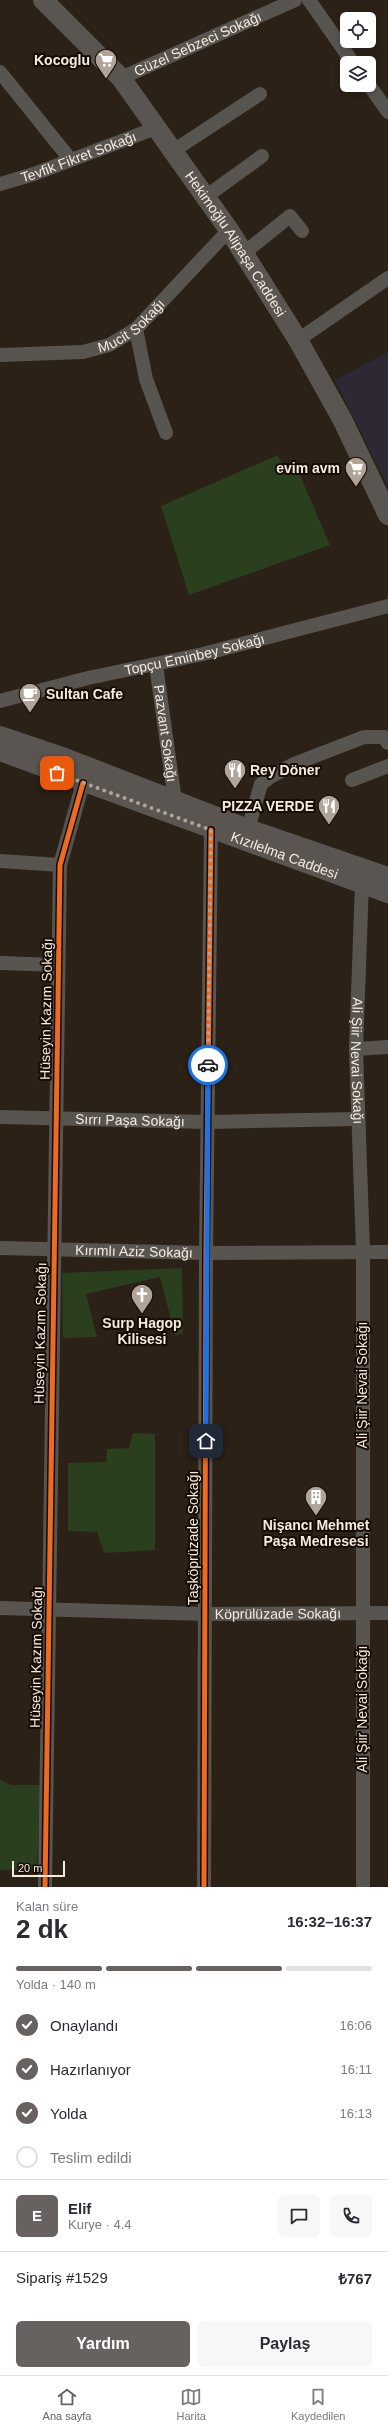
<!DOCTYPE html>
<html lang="tr">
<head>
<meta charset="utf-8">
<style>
	:root { --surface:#fff; --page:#f7f7f7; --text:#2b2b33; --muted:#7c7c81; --line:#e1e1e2; --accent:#676160 }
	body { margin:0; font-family:Arial,sans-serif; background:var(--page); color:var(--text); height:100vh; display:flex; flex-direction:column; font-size:15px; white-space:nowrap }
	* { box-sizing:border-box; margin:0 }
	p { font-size:13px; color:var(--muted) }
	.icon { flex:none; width:22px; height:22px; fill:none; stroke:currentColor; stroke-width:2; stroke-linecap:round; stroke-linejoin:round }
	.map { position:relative; height:1887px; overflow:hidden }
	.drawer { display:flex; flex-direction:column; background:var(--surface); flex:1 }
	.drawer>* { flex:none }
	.buttons { position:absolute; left:340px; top:12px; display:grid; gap:8px }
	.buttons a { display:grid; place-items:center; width:36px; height:36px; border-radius:6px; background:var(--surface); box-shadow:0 2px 6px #0003; font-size:20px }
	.scale { position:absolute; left:12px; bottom:10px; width:53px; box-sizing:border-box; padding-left:4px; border:2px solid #f7eade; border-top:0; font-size:11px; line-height:14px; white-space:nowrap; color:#f7eade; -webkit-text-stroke:3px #150c05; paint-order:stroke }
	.pin { position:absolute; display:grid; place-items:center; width:34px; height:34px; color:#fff; margin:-17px; border-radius:8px; box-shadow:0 2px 6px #0006 }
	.courier { position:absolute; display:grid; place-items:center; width:40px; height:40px; margin:-20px; border:3px solid #1a73e8; border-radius:50%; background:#fff; color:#222; box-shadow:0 1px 5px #0007 }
	.summary em { font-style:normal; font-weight:700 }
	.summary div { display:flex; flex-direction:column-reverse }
	.summary { display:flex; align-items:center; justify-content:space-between; height:68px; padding:0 16px }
	h1 { font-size:26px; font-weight:700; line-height:30px }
	.bar { display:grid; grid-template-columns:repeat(4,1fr); gap:6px 4px; align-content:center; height:48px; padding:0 16px }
	.bar i { height:5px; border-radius:3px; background:var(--line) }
	.bar .active { background:var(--accent) }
	.bar p { grid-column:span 4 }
	.line { display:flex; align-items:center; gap:10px; padding:0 16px; border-top:1px solid var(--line) }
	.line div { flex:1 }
	.round { display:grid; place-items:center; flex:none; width:42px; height:42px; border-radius:6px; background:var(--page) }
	ol { padding:0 16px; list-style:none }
	li { display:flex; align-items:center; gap:12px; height:44px }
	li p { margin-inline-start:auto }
	li .icon { padding:4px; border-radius:50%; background:var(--accent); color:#fff; stroke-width:4 }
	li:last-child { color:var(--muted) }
	li i { width:22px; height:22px; border:2px solid var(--line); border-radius:50% }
	.cta { display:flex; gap:8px; margin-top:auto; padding:8px 16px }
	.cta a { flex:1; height:46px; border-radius:6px; background:var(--accent); color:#fff; font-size:16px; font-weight:700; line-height:46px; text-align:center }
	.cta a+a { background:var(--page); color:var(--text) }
	.tab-bar { display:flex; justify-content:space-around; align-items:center; height:56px; border-top:1px solid var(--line); background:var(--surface); font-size:11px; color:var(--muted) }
	.tab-bar a { display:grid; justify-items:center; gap:2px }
	.tab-bar .active { color:var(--accent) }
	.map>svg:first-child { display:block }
	.education { fill:#2e2835 }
	.green { fill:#2a3f1e }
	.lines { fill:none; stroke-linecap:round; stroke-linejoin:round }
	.street { stroke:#585450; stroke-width:14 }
	.secondary { stroke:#5a5550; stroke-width:20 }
	.cycleway-casing { stroke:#150c05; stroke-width:8 }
	.cycleway { stroke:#ed6a23; stroke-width:5 }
	.done { stroke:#b0a498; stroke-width:4; stroke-dasharray:0 7.2 }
	.route { stroke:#1a73e8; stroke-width:5 }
	.labels { text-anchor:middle; stroke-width:4; stroke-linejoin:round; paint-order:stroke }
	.street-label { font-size:14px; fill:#f7eade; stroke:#150c05 }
	.poi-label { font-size:14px; font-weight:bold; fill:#f7eade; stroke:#150c05; text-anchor:end }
</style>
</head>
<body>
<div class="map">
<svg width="388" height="1887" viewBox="0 0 388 1887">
	<rect width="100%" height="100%" fill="#2b2116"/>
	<polygon class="education" points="388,352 388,487 335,380"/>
	<g class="green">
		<polygon points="278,455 287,475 299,473 330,545 189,595 161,506"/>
		<polygon points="182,1268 183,1334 175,1335 160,1277 86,1294 97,1337 63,1338 62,1273"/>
		<polygon points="133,1433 155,1434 155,1550 104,1553 97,1532 68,1531 68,1463 106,1462 107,1449 129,1448"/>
		<polygon points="0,1780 11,1785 41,1785 37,1869 0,1870"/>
	</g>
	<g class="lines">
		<g class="street">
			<polyline points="309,0 353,63"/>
			<polyline points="0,72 70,159"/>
			<path id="s1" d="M 121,78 L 295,0"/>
			<polyline points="369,85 388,112"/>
			<polyline points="173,151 260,94"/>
			<path id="s2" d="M 0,184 L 34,174 L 156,128"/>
			<polyline points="204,198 262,156"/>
			<polyline points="244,253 290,216 302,231"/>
			<polyline points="136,329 146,379 166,433"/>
			<polyline points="298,340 388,278"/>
			<path id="s3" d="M 0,355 L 83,352 L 109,345 L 136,329 L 229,230"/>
			<path id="s4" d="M 156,665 L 175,801"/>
			<path id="s5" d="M 0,701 L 88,678 L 203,654 L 388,606"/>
			<polyline points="352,780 388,766"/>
			<polyline points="248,829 261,784 270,777 294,764 364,737 384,737 388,743"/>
			<polyline points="0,861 60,865"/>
			<path id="s6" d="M 362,883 L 356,1049 L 363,1251 L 363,1887"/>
			<polyline points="0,963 57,965"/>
			<polyline points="356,1049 388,1047"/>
			<path id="s7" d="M 0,1117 L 207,1122 L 357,1119"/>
			<path id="s8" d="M 0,1248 L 206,1253 L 388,1252"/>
			<path id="s9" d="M 0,1608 L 205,1614 L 388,1613"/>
			<polyline points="45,1887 60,865 83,783"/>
			<polyline points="204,1887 206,1253 211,830"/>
		</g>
		<g class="secondary">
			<path id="s10" d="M 43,0 L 121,78 L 229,230 L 298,340 L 342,419 L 388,515"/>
			<polyline points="0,736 65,758 248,829 388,877"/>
			<path id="s11" d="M 0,751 L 388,893"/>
		</g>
		<g class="cycleway-casing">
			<g id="cycleway">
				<polyline points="45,1887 60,865 83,783"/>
				<polyline points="204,1887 206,1253 211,830"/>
			</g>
		</g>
		<use href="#cycleway" class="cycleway"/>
	</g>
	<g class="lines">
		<polyline class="done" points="57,773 211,830 208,1065"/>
		<polyline class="route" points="206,1441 208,1065"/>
	</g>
	<defs>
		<g id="supermarket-pin" transform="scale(1.15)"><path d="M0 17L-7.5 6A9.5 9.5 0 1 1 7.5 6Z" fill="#b0a498" stroke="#150c05"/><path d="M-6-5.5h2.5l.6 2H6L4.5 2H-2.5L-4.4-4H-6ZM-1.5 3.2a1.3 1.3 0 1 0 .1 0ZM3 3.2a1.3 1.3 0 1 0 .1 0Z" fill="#fff"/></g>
		<g id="cafe-pin" transform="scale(1.15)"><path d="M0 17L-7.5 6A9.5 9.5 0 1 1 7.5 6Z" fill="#b0a498" stroke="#150c05"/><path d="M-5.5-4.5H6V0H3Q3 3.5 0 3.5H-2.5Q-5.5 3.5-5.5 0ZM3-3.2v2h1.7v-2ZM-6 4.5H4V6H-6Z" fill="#fff"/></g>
		<g id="restaurant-pin" transform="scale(1.15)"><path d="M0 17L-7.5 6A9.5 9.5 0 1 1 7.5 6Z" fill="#b0a498" stroke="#150c05"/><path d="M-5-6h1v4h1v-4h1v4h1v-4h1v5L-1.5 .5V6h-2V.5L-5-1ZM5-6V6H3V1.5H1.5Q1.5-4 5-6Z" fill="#fff"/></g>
		<g id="church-pin" transform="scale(1.15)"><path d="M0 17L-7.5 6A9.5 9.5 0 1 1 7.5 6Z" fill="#b0a498" stroke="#150c05"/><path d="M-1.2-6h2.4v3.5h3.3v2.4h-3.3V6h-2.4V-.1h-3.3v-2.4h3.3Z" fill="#fff"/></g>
		<g id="building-pin" transform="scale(1.15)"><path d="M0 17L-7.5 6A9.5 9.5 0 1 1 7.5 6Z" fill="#b0a498" stroke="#150c05"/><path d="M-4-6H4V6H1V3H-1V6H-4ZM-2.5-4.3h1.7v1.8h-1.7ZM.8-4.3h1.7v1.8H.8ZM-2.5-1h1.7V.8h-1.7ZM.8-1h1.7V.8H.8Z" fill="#fff"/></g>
	</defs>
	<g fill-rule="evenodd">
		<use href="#supermarket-pin" x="106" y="60"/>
		<use href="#supermarket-pin" x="356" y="468"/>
		<use href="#cafe-pin" x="30" y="694"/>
		<use href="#restaurant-pin" x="235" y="770"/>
		<use href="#restaurant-pin" x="329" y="806"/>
		<use href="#church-pin" x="142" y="1295"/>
		<use href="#building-pin" x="316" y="1497"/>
	</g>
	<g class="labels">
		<g class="street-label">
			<text dy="5" stroke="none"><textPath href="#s1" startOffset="84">Güzel Sebzeci Sokağı</textPath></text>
			<text dy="5" stroke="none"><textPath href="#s2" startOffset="83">Tevfik Fikret Sokağı</textPath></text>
			<text dy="5" stroke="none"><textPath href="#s10" startOffset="312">Hekimoğlu Alipaşa Caddesi</textPath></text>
			<text dy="5" stroke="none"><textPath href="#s3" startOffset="139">Mucit Sokağı</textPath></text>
			<text dy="5" stroke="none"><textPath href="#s5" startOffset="200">Topçu Eminbey Sokağı</textPath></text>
			<text dy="5" stroke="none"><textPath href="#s4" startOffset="69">Pazvant Sokağı</textPath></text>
			<text dy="5" stroke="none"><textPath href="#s11" startOffset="303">Kızılelma Caddesi</textPath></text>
			<text transform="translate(46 1009) rotate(-89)" y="5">Hüseyin Kazım Sokağı</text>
			<text dy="5" stroke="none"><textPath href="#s6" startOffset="178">Ali Şiir Nevai Sokağı</textPath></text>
			<text dy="5" stroke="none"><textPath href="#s7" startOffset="130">Sırrı Paşa Sokağı</textPath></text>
			<text dy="5" stroke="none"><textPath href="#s8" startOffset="134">Kırımlı Aziz Sokağı</textPath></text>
			<text transform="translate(40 1333) rotate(-89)" y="5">Hüseyin Kazım Sokağı</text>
			<text transform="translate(362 1385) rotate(-90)" y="5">Ali Şiir Nevai Sokağı</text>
			<text transform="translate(193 1538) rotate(-90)" y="5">Taşköprüzade Sokağı</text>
			<text dy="5" stroke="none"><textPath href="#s9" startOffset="278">Köprülüzade Sokağı</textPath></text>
			<text transform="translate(36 1657) rotate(-89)" y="5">Hüseyin Kazım Sokağı</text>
			<text transform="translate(362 1709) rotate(-90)" y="5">Ali Şiir Nevai Sokağı</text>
		</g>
		<g class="poi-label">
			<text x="90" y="65">Kocoglu</text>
			<text x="340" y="473">evim avm</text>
			<text x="46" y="699" text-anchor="start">Sultan Cafe</text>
			<text x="250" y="775" text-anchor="start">Rey Döner</text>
			<text x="314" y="811">PIZZA VERDE</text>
			<text x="142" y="1328" text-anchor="middle">Surp Hagop<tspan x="142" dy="16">Kilisesi</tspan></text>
			<text x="316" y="1530" text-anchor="middle">Nişancı Mehmet<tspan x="316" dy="16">Paşa Medresesi</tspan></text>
		</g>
	</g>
</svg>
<div class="buttons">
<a><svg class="icon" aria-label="locate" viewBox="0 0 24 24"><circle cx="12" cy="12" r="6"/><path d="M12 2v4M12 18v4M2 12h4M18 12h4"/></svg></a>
<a><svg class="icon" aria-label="layers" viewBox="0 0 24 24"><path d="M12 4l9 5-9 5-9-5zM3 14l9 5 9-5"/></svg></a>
</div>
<div class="scale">20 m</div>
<div class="pin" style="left:57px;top:773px;background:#ea580c"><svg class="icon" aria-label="bag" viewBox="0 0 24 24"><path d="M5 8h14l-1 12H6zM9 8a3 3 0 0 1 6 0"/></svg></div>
<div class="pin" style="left:206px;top:1441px;background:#1f2937"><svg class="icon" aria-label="home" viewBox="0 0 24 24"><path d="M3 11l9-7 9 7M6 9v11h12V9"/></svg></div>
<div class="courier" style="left:208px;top:1065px"><svg class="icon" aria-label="car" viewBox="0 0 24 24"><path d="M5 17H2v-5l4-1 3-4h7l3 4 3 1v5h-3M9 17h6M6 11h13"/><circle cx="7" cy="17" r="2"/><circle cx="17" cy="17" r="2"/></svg></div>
</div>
<section class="drawer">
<div class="summary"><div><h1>2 dk</h1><p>Kalan süre</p></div><em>16:32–16:37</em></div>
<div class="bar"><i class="active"></i><i class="active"></i><i class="active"></i><i></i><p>Yolda · 140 m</p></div>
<ol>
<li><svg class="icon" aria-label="check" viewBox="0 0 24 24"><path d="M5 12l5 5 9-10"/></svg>Onaylandı<p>16:06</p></li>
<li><svg class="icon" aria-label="check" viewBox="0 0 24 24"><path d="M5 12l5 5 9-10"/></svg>Hazırlanıyor<p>16:11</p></li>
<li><svg class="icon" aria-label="check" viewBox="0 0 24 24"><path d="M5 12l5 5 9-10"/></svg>Yolda<p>16:13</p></li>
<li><i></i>Teslim edildi</li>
</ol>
<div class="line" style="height:72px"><b class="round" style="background:var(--accent);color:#fff">E</b><div><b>Elif</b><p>Kurye · 4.4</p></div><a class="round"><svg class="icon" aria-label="chat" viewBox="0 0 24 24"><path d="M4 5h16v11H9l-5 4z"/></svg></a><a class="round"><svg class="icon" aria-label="phone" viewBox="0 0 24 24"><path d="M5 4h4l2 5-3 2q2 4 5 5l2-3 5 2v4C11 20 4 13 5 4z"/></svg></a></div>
<div class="line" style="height:52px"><div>Sipariş #1529</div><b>₺767</b></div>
<div class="cta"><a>Yardım</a><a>Paylaş</a></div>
</section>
<nav class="tab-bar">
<a class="active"><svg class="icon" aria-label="home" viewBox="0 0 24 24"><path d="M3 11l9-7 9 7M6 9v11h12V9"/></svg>Ana sayfa</a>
<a><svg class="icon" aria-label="map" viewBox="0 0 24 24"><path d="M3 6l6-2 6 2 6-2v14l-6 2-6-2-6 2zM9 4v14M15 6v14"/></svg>Harita</a>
<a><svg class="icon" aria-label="saved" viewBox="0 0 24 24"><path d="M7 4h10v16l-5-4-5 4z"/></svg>Kaydedilen</a>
</nav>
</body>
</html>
